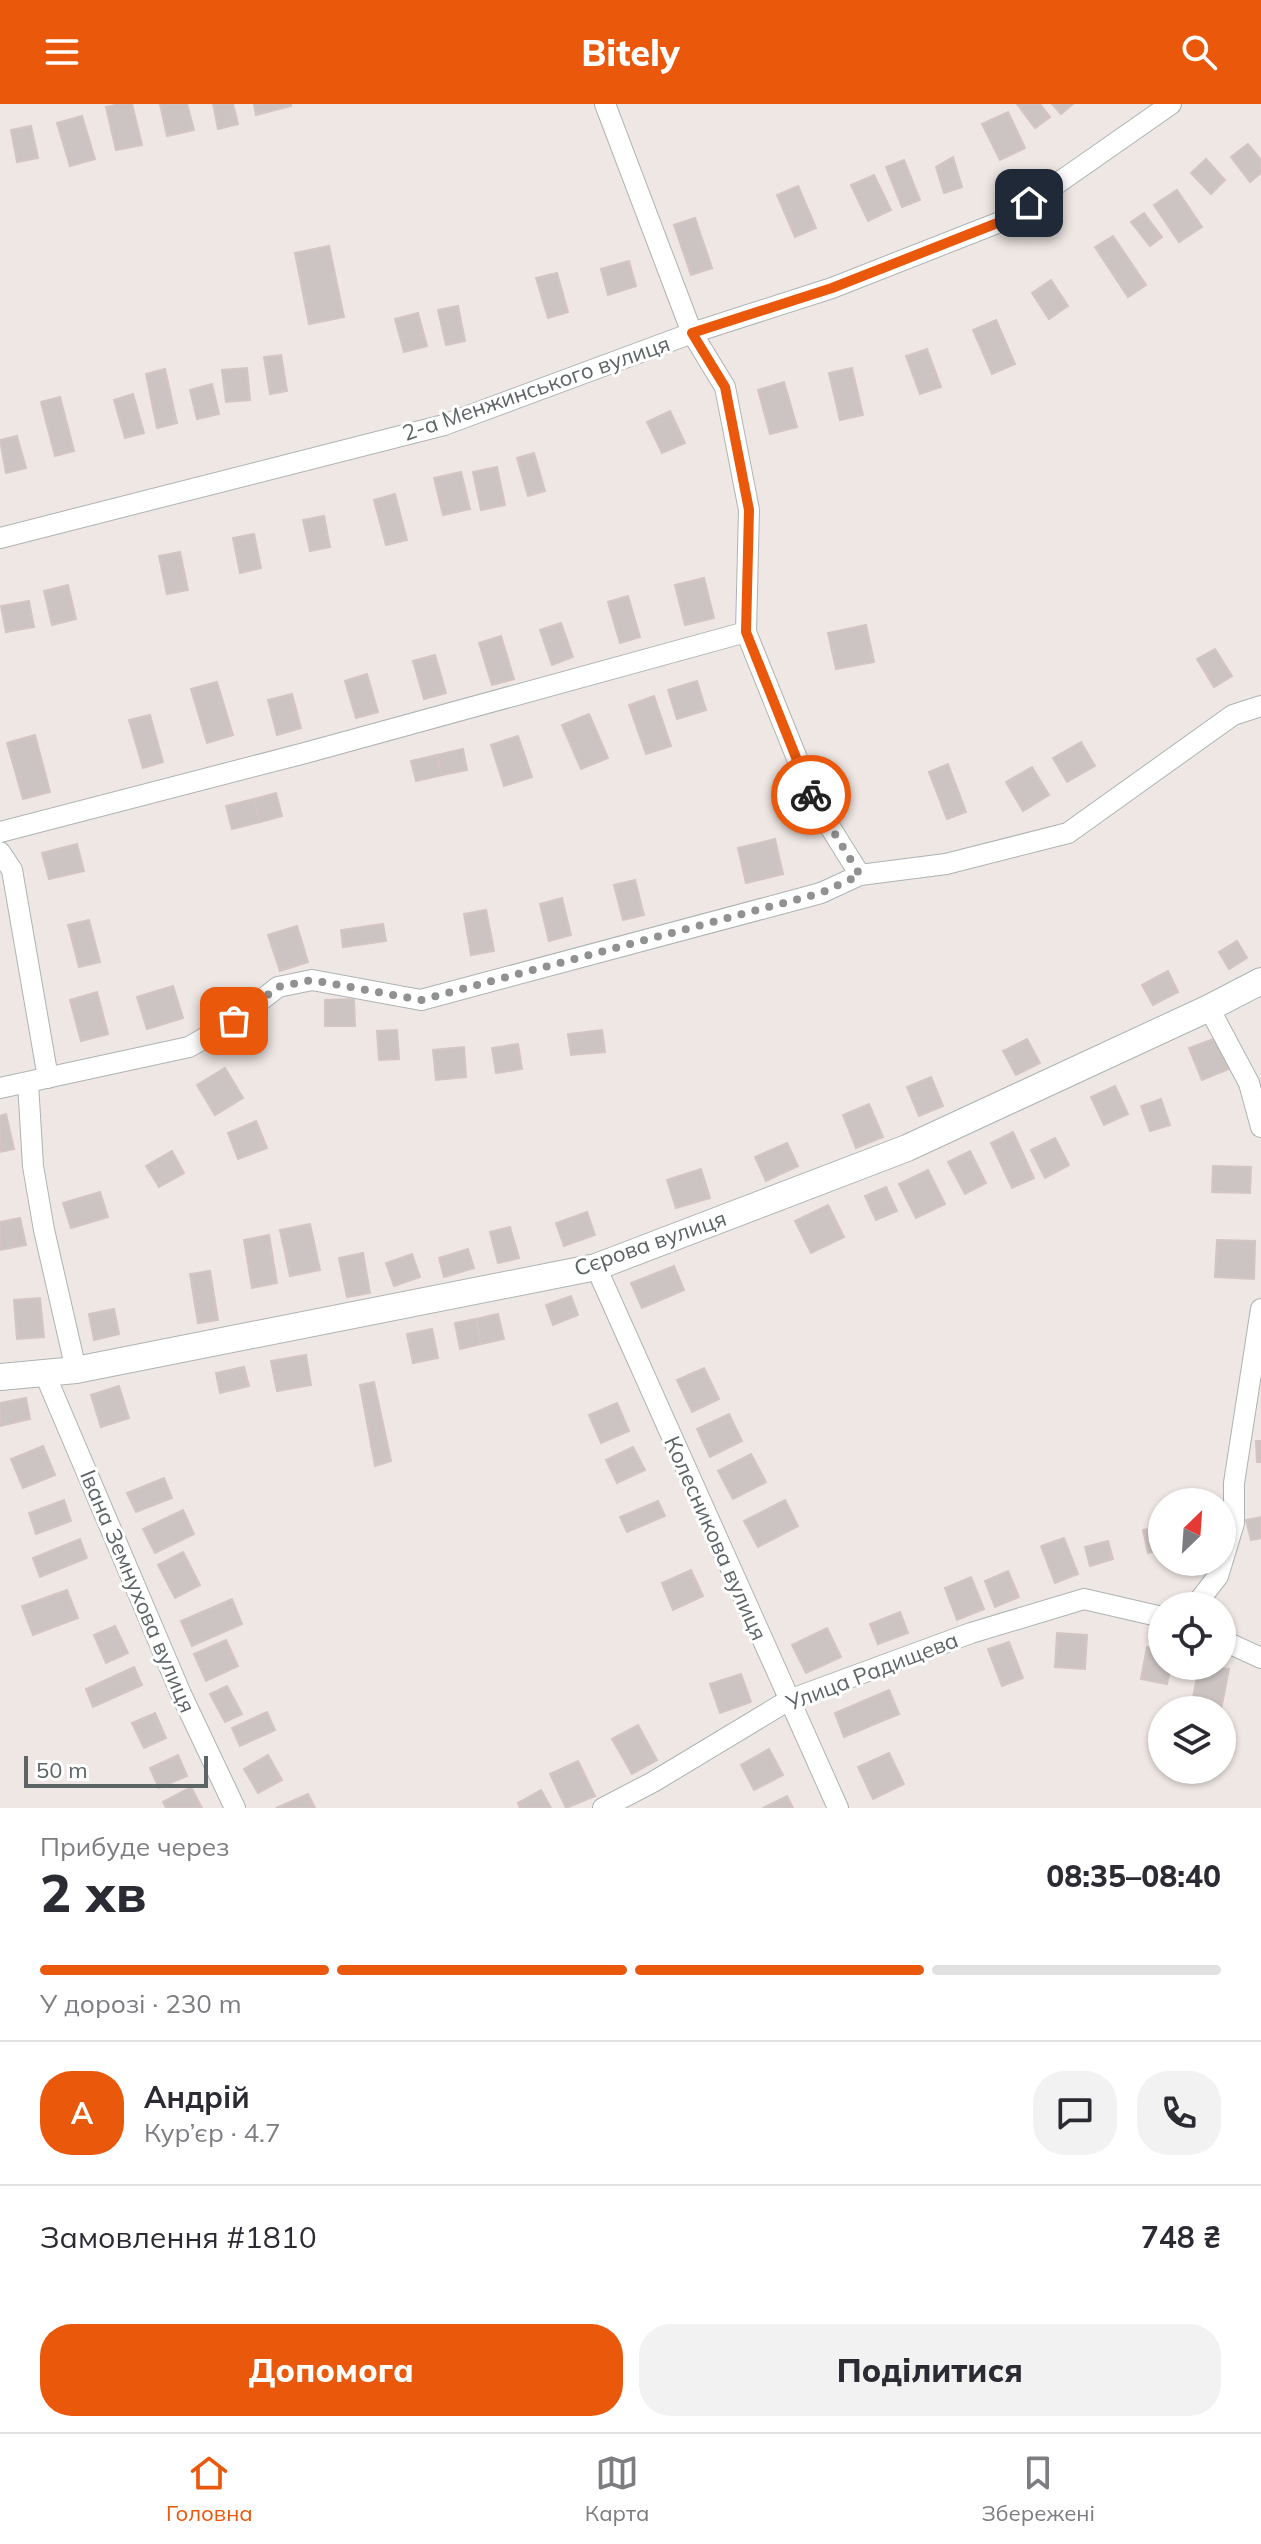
<!DOCTYPE html>
<html lang="uk">
<head>
<meta charset="utf-8">
<style>
	:root { --surface:#fff; --page:#f2f2f3; --text:#2b2b33; --muted:#7c7c81; --line:#e1e1e2; --accent:#ea580c }
	body { margin:0; font-family:Mulish,sans-serif; background:var(--page); color:var(--text); height:100vh; display:flex; flex-direction:column; font-size:30px; white-space:nowrap }
	* { box-sizing:border-box; margin:0 }
	p { font-size:26px; color:var(--muted) }
	.icon { flex:none; width:44px; height:44px; fill:none; stroke:currentColor; stroke-width:2; stroke-linecap:round; stroke-linejoin:round }
	.map { position:relative; height:1704px; overflow:hidden }
	.details { display:flex; flex-direction:column; background:var(--surface); flex:1 }
	.details>* { flex:none }
	.needle { width:52px; rotate:25deg }
	.buttons { position:absolute; left:1148px; top:1384px; display:grid; gap:16px }
	.buttons a { display:grid; place-items:center; width:88px; height:88px; border-radius:50%; background:var(--surface); box-shadow:0 2px 6px #0004; font-size:40px }
	.scale { position:absolute; left:24px; bottom:20px; width:184px; box-sizing:border-box; padding-left:8px; border:4px solid #5c6465; border-top:0; font-size:22px; line-height:28px; white-space:nowrap; color:#5c6465; -webkit-text-stroke:6px #fff; paint-order:stroke }
	.pin { position:absolute; display:grid; place-items:center; width:68px; height:68px; color:#fff; margin:-34px; border-radius:16px; box-shadow:0 4px 12px #0006 }
	.courier { position:absolute; display:grid; place-items:center; width:80px; height:80px; margin:-40px; border:6px solid #ea580c; border-radius:50%; background:#fff; color:#222; box-shadow:0 2px 10px #0007 }
	.summary em { font-style:normal; font-weight:800 }
	.summary div { display:flex; flex-direction:column-reverse }
	.summary { display:flex; align-items:center; justify-content:space-between; height:136px; padding:0 40px }
	h1 { font-size:52px; font-weight:800; line-height:60px }
	.bar { display:grid; grid-template-columns:repeat(4,1fr); gap:12px 8px; align-content:center; height:96px; padding:0 40px }
	.bar i { height:10px; border-radius:6px; background:var(--line) }
	.bar .active { background:var(--accent) }
	.bar p { grid-column:span 4 }
	.line { display:flex; align-items:center; gap:20px; padding:0 40px; border-top:2px solid var(--line) }
	.line div { flex:1 }
	.round { display:grid; place-items:center; flex:none; width:84px; height:84px; border-radius:32px; background:var(--page) }
	.action { display:flex; gap:16px; margin-top:auto; padding:16px 40px }
	.action a { flex:1; height:92px; border-radius:32px; background:var(--accent); color:#fff; font-size:32px; font-weight:800; line-height:92px; text-align:center }
	.action a+a { background:var(--page); color:var(--text) }
	header { display:flex; justify-content:space-between; align-items:center; height:104px; padding:0 40px; background:var(--accent); color:#fff; font-size:36px; font-weight:800 }
	.tab-bar { display:flex; justify-content:space-around; align-items:center; height:112px; border-top:2px solid var(--line); background:var(--surface); font-size:22px; color:var(--muted) }
	.tab-bar a { display:grid; justify-items:center; gap:4px }
	.tab-bar .active { color:var(--accent) }
	.map>svg:first-child { display:block }
	.building { fill:#ccc4c3; stroke:#d4c5c2; stroke-width:2 }
	.lines { fill:none; stroke-linecap:round; stroke-linejoin:round }
	.minor-casing { stroke:#adb3b4; stroke-width:22 }
	.tertiary-casing { stroke:#adb3b4; stroke-width:28 }
	.minor { stroke:#fff; stroke-width:20 }
	.tertiary { stroke:#fff; stroke-width:26 }
	.done { stroke:#8f9291; stroke-width:8; stroke-dasharray:0 14.4 }
	.route { stroke:#ea580c; stroke-width:10 }
	.labels { text-anchor:middle; stroke-width:6; stroke-linejoin:round; paint-order:stroke }
	.street-label { font-size:22px; fill:#5c6465; stroke:#fff }
</style>
</head>
<body>
<header><svg class="icon" aria-label="menu" viewBox="0 0 24 24"><path d="M4 6h16M4 12h16M4 18h16"/></svg>Bitely<svg class="icon" aria-label="search" viewBox="0 0 24 24"><circle cx="10" cy="10" r="6"/><path d="M15 15l6 6"/></svg></header>
<div class="map">
<svg width="1261" height="1704" viewBox="0 0 1261 1704">
	<rect width="100%" height="100%" fill="#efe7e4"/>
	<g class="building">
		<polygon points="120,0 132,0 142,41 116,46 106,3"/>
		<polygon points="160,0 187,0 194,26 167,32"/>
		<polygon points="213,0 233,0 238,20 218,25"/>
		<polygon points="254,0 291,0 291,2 256,11"/>
		<polygon points="1017,0 1040,0 1050,13 1035,24"/>
		<polygon points="1052,0 1073,0 1061,10"/>
		<polygon points="1008,8 1025,44 1000,56 982,20"/>
		<polygon points="82,12 95,55 70,62 57,19"/>
		<polygon points="31,22 38,54 17,58 11,26"/>
		<polygon points="1248,40 1261,56 1261,69 1250,78 1231,53"/>
		<polygon points="953,53 962,83 944,89 936,63"/>
		<polygon points="1206,55 1225,76 1211,90 1191,69"/>
		<polygon points="904,56 920,96 902,103 886,63"/>
		<polygon points="874,71 891,106 868,117 851,81"/>
		<polygon points="798,82 816,124 795,133 777,91"/>
		<polygon points="1177,86 1202,123 1179,138 1154,101"/>
		<polygon points="1144,109 1162,133 1150,142 1131,118"/>
		<polygon points="695,114 712,164 691,171 674,121"/>
		<polygon points="1113,132 1146,181 1128,193 1095,143"/>
		<polygon points="329,142 344,213 309,220 295,149"/>
		<polygon points="629,157 636,182 608,191 601,165"/>
		<polygon points="557,169 568,208 548,214 536,174"/>
		<polygon points="1051,176 1068,202 1049,215 1032,189"/>
		<polygon points="458,202 465,237 446,241 438,206"/>
		<polygon points="418,209 427,242 404,248 395,215"/>
		<polygon points="996,216 1015,260 992,270 973,226"/>
		<polygon points="927,245 941,283 920,290 906,252"/>
		<polygon points="281,251 287,287 270,290 264,253"/>
		<polygon points="247,264 250,296 226,298 222,266"/>
		<polygon points="852,264 863,311 840,316 829,269"/>
		<polygon points="165,265 177,319 157,324 146,270"/>
		<polygon points="784,278 797,323 770,330 758,286"/>
		<polygon points="212,280 219,310 197,315 190,286"/>
		<polygon points="133,290 144,329 125,334 114,296"/>
		<polygon points="60,293 74,347 55,352 41,298"/>
		<polygon points="670,307 685,339 662,349 647,318"/>
		<polygon points="17,332 26,364 6,369 0,336"/>
		<polygon points="534,349 545,387 528,392 517,354"/>
		<polygon points="497,363 505,401 481,406 473,368"/>
		<polygon points="461,368 470,405 443,411 434,374"/>
		<polygon points="395,390 407,436 386,441 374,396"/>
		<polygon points="324,412 330,443 310,447 303,416"/>
		<polygon points="254,430 261,464 240,469 233,434"/>
		<polygon points="180,448 188,486 167,490 159,452"/>
		<polygon points="704,474 714,514 685,521 675,481"/>
		<polygon points="68,481 76,515 52,521 44,487"/>
		<polygon points="628,492 640,533 620,539 608,498"/>
		<polygon points="29,497 34,523 6,528 1,502"/>
		<polygon points="561,519 573,553 552,561 540,526"/>
		<polygon points="866,521 874,558 836,565 828,529"/>
		<polygon points="501,532 514,575 492,581 479,539"/>
		<polygon points="1215,545 1232,572 1214,583 1197,555"/>
		<polygon points="435,551 446,589 424,595 413,557"/>
		<polygon points="367,570 378,608 356,614 345,577"/>
		<polygon points="697,577 706,606 677,615 668,586"/>
		<polygon points="217,578 233,631 207,639 191,585"/>
		<polygon points="292,590 301,624 277,631 268,596"/>
		<polygon points="654,592 671,642 646,650 629,601"/>
		<polygon points="589,610 608,654 581,665 562,621"/>
		<polygon points="150,611 163,658 143,664 129,616"/>
		<polygon points="35,631 50,688 23,695 7,639"/>
		<polygon points="518,632 532,673 504,682 491,641"/>
		<polygon points="1081,638 1095,662 1067,678 1053,654"/>
		<polygon points="463,645 467,666 442,671 437,651"/>
		<polygon points="437,651 442,671 416,677 411,657"/>
		<polygon points="948,660 966,708 947,715 929,668"/>
		<polygon points="1032,663 1049,691 1023,707 1006,678"/>
		<polygon points="276,689 282,712 260,718 254,695"/>
		<polygon points="254,695 260,718 232,725 226,702"/>
		<polygon points="775,735 783,770 746,779 738,744"/>
		<polygon points="77,740 84,767 49,775 42,749"/>
		<polygon points="635,776 644,811 623,816 614,781"/>
		<polygon points="562,794 571,831 549,837 540,800"/>
		<polygon points="486,806 494,847 471,851 464,810"/>
		<polygon points="89,816 100,858 79,863 68,821"/>
		<polygon points="383,820 386,837 343,843 341,826"/>
		<polygon points="297,822 308,858 280,867 268,831"/>
		<polygon points="1237,837 1247,854 1229,865 1219,848"/>
		<polygon points="1168,867 1178,888 1153,901 1142,881"/>
		<polygon points="173,882 183,914 147,925 137,893"/>
		<polygon points="97,888 108,930 81,937 70,896"/>
		<polygon points="354,895 355,922 325,922 325,896"/>
		<polygon points="397,926 399,955 379,956 377,927"/>
		<polygon points="602,926 605,948 571,951 568,930"/>
		<polygon points="1216,934 1229,965 1202,976 1189,944"/>
		<polygon points="1027,935 1040,959 1016,971 1003,947"/>
		<polygon points="518,940 522,965 496,969 492,944"/>
		<polygon points="464,943 466,973 436,976 433,946"/>
		<polygon points="225,964 243,994 215,1011 197,981"/>
		<polygon points="931,973 943,1002 919,1012 907,983"/>
		<polygon points="1115,982 1128,1010 1104,1021 1091,993"/>
		<polygon points="1161,995 1170,1021 1150,1027 1141,1002"/>
		<polygon points="869,1000 883,1033 856,1044 843,1011"/>
		<polygon points="6,1010 14,1045 0,1048 0,1012"/>
		<polygon points="256,1017 267,1044 238,1055 228,1029"/>
		<polygon points="1013,1028 1034,1074 1012,1084 991,1039"/>
		<polygon points="1055,1034 1069,1061 1045,1074 1031,1046"/>
		<polygon points="787,1039 798,1062 766,1077 755,1053"/>
		<polygon points="172,1047 184,1069 159,1083 146,1062"/>
		<polygon points="970,1047 986,1079 965,1090 948,1058"/>
		<polygon points="1213,1062 1251,1063 1250,1089 1212,1088"/>
		<polygon points="701,1065 710,1094 676,1104 667,1076"/>
		<polygon points="928,1066 945,1100 916,1114 899,1080"/>
		<polygon points="886,1083 897,1107 876,1116 865,1092"/>
		<polygon points="100,1088 108,1113 71,1124 63,1099"/>
		<polygon points="828,1101 844,1133 811,1149 795,1117"/>
		<polygon points="587,1108 595,1131 564,1142 556,1119"/>
		<polygon points="20,1114 26,1141 0,1146 0,1118"/>
		<polygon points="310,1120 320,1166 290,1172 280,1126"/>
		<polygon points="510,1123 519,1154 498,1159 490,1128"/>
		<polygon points="269,1131 277,1179 252,1184 244,1136"/>
		<polygon points="1217,1136 1255,1137 1254,1175 1215,1173"/>
		<polygon points="468,1145 474,1164 444,1173 439,1154"/>
		<polygon points="363,1149 370,1189 347,1193 339,1154"/>
		<polygon points="412,1150 420,1173 394,1182 386,1159"/>
		<polygon points="674,1162 684,1186 642,1204 631,1179"/>
		<polygon points="210,1167 218,1216 198,1219 190,1170"/>
		<polygon points="571,1192 578,1211 553,1221 546,1201"/>
		<polygon points="40,1194 44,1233 17,1235 14,1196"/>
		<polygon points="114,1205 119,1230 94,1236 89,1210"/>
		<polygon points="498,1210 504,1235 481,1240 476,1215"/>
		<polygon points="476,1215 481,1240 460,1245 455,1219"/>
		<polygon points="432,1225 438,1254 413,1259 407,1230"/>
		<polygon points="306,1251 311,1281 277,1287 271,1257"/>
		<polygon points="244,1263 249,1282 220,1289 216,1269"/>
		<polygon points="704,1264 719,1295 692,1308 677,1276"/>
		<polygon points="374,1278 391,1357 375,1362 360,1281"/>
		<polygon points="119,1282 129,1314 101,1323 91,1291"/>
		<polygon points="26,1294 30,1315 0,1322 0,1299"/>
		<polygon points="617,1299 629,1327 601,1339 589,1311"/>
		<polygon points="729,1310 742,1337 710,1353 697,1325"/>
		<polygon points="1256,1337 1261,1337 1261,1358 1257,1358"/>
		<polygon points="43,1342 55,1371 23,1384 11,1355"/>
		<polygon points="633,1343 645,1366 617,1379 606,1356"/>
		<polygon points="751,1350 766,1378 733,1395 718,1367"/>
		<polygon points="164,1374 172,1394 136,1408 127,1389"/>
		<polygon points="64,1396 71,1417 36,1430 29,1409"/>
		<polygon points="785,1396 798,1422 758,1443 744,1417"/>
		<polygon points="658,1397 665,1412 627,1428 620,1413"/>
		<polygon points="183,1406 194,1430 155,1449 143,1425"/>
		<polygon points="1261,1413 1261,1434 1251,1436 1246,1416"/>
		<polygon points="1162,1422 1162,1445 1148,1449 1143,1426"/>
		<polygon points="1064,1434 1078,1470 1055,1479 1041,1442"/>
		<polygon points="80,1435 87,1454 40,1473 33,1454"/>
		<polygon points="1108,1437 1113,1455 1090,1462 1085,1443"/>
		<polygon points="183,1448 200,1481 175,1494 158,1461"/>
		<polygon points="691,1466 703,1492 673,1506 662,1479"/>
		<polygon points="1008,1467 1019,1493 995,1503 985,1477"/>
		<polygon points="971,1473 984,1505 957,1516 945,1484"/>
		<polygon points="67,1486 78,1514 33,1531 22,1502"/>
		<polygon points="232,1495 242,1520 192,1542 181,1517"/>
		<polygon points="900,1508 908,1529 878,1540 870,1520"/>
		<polygon points="115,1522 128,1549 106,1559 94,1531"/>
		<polygon points="827,1524 841,1553 806,1569 792,1541"/>
		<polygon points="1057,1529 1087,1531 1085,1565 1055,1563"/>
		<polygon points="226,1536 238,1562 206,1577 194,1550"/>
		<polygon points="1009,1538 1023,1574 1002,1582 988,1545"/>
		<polygon points="1147,1543 1162,1546 1162,1562 1171,1562 1167,1580 1141,1575"/>
		<polygon points="1199,1562 1229,1565 1221,1606 1191,1604"/>
		<polygon points="134,1563 142,1581 93,1603 86,1585"/>
		<polygon points="741,1570 751,1598 720,1609 710,1580"/>
		<polygon points="227,1582 242,1610 225,1618 210,1590"/>
		<polygon points="889,1586 899,1610 844,1633 835,1609"/>
		<polygon points="267,1608 275,1626 240,1642 232,1624"/>
		<polygon points="155,1609 166,1634 144,1644 132,1619"/>
		<polygon points="638,1621 657,1656 632,1670 612,1635"/>
		<polygon points="769,1645 783,1671 754,1686 741,1661"/>
		<polygon points="889,1649 904,1680 873,1695 858,1663"/>
		<polygon points="178,1651 187,1672 159,1684 150,1664"/>
		<polygon points="268,1651 282,1676 258,1689 244,1665"/>
		<polygon points="578,1657 595,1692 566,1704 550,1670"/>
		<polygon points="191,1683 202,1704 166,1704 163,1698"/>
		<polygon points="541,1686 551,1704 520,1704 518,1699"/>
		<polygon points="308,1690 315,1704 276,1704"/>
		<polygon points="787,1692 793,1704 763,1704"/>
	</g>
	<g class="lines">
		<g class="minor-casing">
			<g id="minor">
				<polyline points="605,0 692,229 725,283 749,406 746,528 815,699 860,771"/>
				<polyline points="0,434 444,321 692,229 832,184 1005,116 1171,0"/>
				<polyline points="0,728 305,649 746,528"/>
				<polyline points="0,748 12,766 48,974"/>
				<polyline points="1209,904 1249,979 1261,1023"/>
				<polyline points="28,979 33,1062 44,1126 76,1266"/>
				<polyline points="0,984 189,943 234,917 278,883 312,876 421,896 821,789 860,771 946,760 1068,729 1233,611 1261,602"/>
				<polyline points="596,1163 838,1704"/>
				<polyline points="44,1268 181,1590 235,1704"/>
				<polyline points="1195,1502 1218,1472 1234,1419 1234,1379 1261,1205"/>
				<polyline points="1222,1536 1261,1554"/>
				<polyline points="603,1704 653,1678 789,1596 971,1529 1084,1495 1162,1513"/>
			</g>
		</g>
		<g class="tertiary-casing">
			<polyline id="tertiary" points="0,1273 76,1266 596,1163 907,1044 1209,904 1261,877"/>
		</g>
		<use href="#minor" class="minor"/>
		<use href="#tertiary" class="tertiary"/>
	</g>
	<g class="lines">
		<polyline class="done" points="234,917 278,883 312,876 421,896 821,789 860,771 811,691"/>
		<polyline class="route" points="811,691 746,528 749,406 725,283 692,229 832,184 1005,116 1029,99"/>
	</g>
	<g class="labels">
		<g class="street-label">
			<text transform="translate(536 284) rotate(-19)" y="8">2-а Менжинського вулиця</text>
			<text transform="translate(650 1139) rotate(-19)" y="8">Сєрова вулиця</text>
			<text transform="translate(716 1434) rotate(66)" y="8">Колесникова вулиця</text>
			<text transform="translate(138 1487) rotate(67)" y="8">Івана Земнухова вулиця</text>
			<text transform="translate(872 1567) rotate(-21)" y="8">Улица Радищева</text>
		</g>
	</g>
</svg>
<div class="buttons">
<a><svg class="needle" viewBox="-14 -14 28 28"><path d="M0-13l5 13h-10z" fill="#e53935"/><path d="M0 13l5-13h-10z" fill="#7c7c81"/></svg></a>
<a><svg class="icon" aria-label="locate" viewBox="0 0 24 24"><circle cx="12" cy="12" r="6"/><path d="M12 2v4M12 18v4M2 12h4M18 12h4"/></svg></a>
<a><svg class="icon" aria-label="layers" viewBox="0 0 24 24"><path d="M12 4l9 5-9 5-9-5zM3 14l9 5 9-5"/></svg></a>
</div>
<div class="scale">50 m</div>
<div class="pin" style="left:234px;top:917px;background:#ea580c"><svg class="icon" aria-label="bag" viewBox="0 0 24 24"><path d="M5 8h14l-1 12H6zM9 8a3 3 0 0 1 6 0"/></svg></div>
<div class="pin" style="left:1029px;top:99px;background:#1f2937"><svg class="icon" aria-label="home" viewBox="0 0 24 24"><path d="M3 11l9-7 9 7M6 9v11h12V9"/></svg></div>
<div class="courier" style="left:811px;top:691px"><svg class="icon" aria-label="bike" viewBox="0 0 24 24"><circle cx="6" cy="16" r="4"/><circle cx="18" cy="16" r="4"/><path d="M6 16l4-8h5l3 8M10 8l3 8H6M13 5h3"/></svg></div>
</div>
<section class="details">
<div class="summary"><div><h1>2 хв</h1><p>Прибуде через</p></div><em>08:35–08:40</em></div>
<div class="bar"><i class="active"></i><i class="active"></i><i class="active"></i><i></i><p>У дорозі · 230 m</p></div>
<div class="line" style="height:144px"><b class="round" style="background:var(--accent);color:#fff">А</b><div><b>Андрій</b><p>Кур’єр · 4.7</p></div><a class="round"><svg class="icon" aria-label="chat" viewBox="0 0 24 24"><path d="M4 5h16v11H9l-5 4z"/></svg></a><a class="round"><svg class="icon" aria-label="phone" viewBox="0 0 24 24"><path d="M5 4h4l2 5-3 2q2 4 5 5l2-3 5 2v4C11 20 4 13 5 4z"/></svg></a></div>
<div class="line" style="height:104px"><div>Замовлення #1810</div><b>748 ₴</b></div>
<div class="action"><a>Допомога</a><a>Поділитися</a></div>
</section>
<nav class="tab-bar">
<a class="active"><svg class="icon" aria-label="home" viewBox="0 0 24 24"><path d="M3 11l9-7 9 7M6 9v11h12V9"/></svg>Головна</a>
<a><svg class="icon" aria-label="map" viewBox="0 0 24 24"><path d="M3 6l6-2 6 2 6-2v14l-6 2-6-2-6 2zM9 4v14M15 6v14"/></svg>Карта</a>
<a><svg class="icon" aria-label="saved" viewBox="0 0 24 24"><path d="M7 4h10v16l-5-4-5 4z"/></svg>Збережені</a>
</nav>
</body>
</html>
